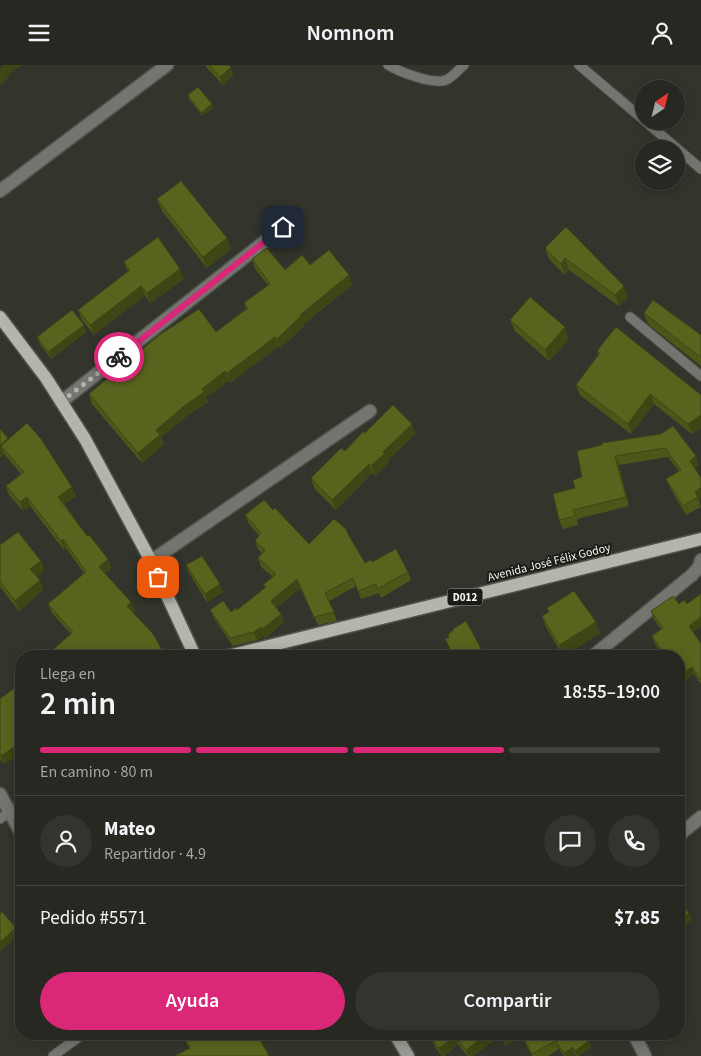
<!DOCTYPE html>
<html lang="es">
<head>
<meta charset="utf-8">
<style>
	:root { --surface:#262821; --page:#32342e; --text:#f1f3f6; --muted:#a4a6a5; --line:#42443f; --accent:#db2777 }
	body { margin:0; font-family:"Source Sans 3",sans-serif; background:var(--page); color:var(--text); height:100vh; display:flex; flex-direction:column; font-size:19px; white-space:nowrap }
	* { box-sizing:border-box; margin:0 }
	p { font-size:16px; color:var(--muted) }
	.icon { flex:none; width:28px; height:28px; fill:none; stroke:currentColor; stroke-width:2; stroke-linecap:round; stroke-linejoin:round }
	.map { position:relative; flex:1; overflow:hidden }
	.drawer { position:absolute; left:15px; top:585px; width:670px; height:390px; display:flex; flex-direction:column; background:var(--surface); border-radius:20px; box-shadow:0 2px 12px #0003,0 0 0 1px var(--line) }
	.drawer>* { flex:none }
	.needle { width:32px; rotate:35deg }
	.tools { position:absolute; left:635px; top:15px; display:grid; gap:10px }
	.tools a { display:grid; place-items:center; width:50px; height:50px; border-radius:50%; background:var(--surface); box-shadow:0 2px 12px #0003,0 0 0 1px var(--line); font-size:25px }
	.pin { position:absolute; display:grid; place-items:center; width:42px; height:42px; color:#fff; margin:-21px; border-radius:10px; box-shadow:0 2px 8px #0006 }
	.courier { position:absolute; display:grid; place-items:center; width:50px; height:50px; margin:-25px; border:4px solid #db2777; border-radius:50%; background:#fff; color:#222; box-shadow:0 1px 6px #0007 }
	.headline em { font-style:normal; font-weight:600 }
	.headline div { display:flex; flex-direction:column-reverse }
	.headline { display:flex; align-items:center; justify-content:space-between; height:85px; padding:0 25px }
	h1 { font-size:32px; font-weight:600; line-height:38px }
	.bar { display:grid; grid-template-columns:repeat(4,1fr); gap:8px 5px; align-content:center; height:60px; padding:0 25px }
	.bar i { height:6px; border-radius:4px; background:var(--line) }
	.bar .on { background:var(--accent) }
	.bar p { grid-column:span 4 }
	.line { display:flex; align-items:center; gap:12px; padding:0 25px; border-top:1px solid var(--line) }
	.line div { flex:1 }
	.round { display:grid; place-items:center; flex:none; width:52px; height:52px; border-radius:26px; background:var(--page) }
	.primary-button { display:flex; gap:10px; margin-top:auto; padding:10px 25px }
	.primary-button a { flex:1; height:58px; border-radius:30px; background:var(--accent); color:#fff; font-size:20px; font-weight:600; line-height:58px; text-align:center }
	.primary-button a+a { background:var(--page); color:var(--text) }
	header { display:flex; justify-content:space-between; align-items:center; height:65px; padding:0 25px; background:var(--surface); font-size:22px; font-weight:600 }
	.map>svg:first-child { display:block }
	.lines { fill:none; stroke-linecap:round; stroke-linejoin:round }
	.lane-casing { stroke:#52544b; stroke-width:11 }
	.street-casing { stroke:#52544b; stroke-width:15 }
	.secondary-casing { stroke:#52544b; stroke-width:15 }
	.primary-casing { stroke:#52544b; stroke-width:15 }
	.lane { stroke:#747570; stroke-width:9 }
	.street { stroke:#747570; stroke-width:12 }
	.secondary { stroke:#989992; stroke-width:12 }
	.primary { stroke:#b4b6ac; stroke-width:12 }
	.wall { fill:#4d5519 }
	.shaded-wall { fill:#3f4514 }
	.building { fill:#5a631d; stroke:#3f4514 }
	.done { stroke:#b0b2ab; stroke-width:5; stroke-dasharray:0 9 }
	.route { stroke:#db2777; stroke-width:6 }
	.labels { text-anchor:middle; stroke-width:4; stroke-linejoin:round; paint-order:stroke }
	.shield { fill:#1b1c18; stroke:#b3b4af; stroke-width:1 }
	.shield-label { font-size:11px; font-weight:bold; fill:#f4f5f0 }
	.street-label { font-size:12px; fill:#f4f5f0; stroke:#1b1c18 }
</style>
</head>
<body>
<header><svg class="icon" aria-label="menu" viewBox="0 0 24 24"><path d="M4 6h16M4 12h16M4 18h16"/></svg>Nomnom<svg class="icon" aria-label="person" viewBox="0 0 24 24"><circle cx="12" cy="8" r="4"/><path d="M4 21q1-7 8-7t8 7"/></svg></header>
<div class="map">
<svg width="701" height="991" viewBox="0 0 701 991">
	<rect width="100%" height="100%" fill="#33352c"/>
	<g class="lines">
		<g class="lane-casing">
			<g id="lane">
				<path d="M 388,0 C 400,7 433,20 446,15 C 452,13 459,4 464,0"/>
				<polyline points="579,0 644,55"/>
				<polyline points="645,56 701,104"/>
				<polyline points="630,252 701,311"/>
				<polyline points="0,754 10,746"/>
				<polyline points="53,991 83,969"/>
			</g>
		</g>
		<g class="street-casing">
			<g id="street">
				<polyline points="0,126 167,0"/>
				<polyline points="61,337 283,162"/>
				<polyline points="151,496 370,346"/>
				<polyline points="593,591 692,510 699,502 701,495"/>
				<polyline points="0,729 21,768"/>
				<polyline points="679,770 701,752"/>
				<polyline points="634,969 645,991"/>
			</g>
		</g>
		<g class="secondary-casing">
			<polyline id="secondary" points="395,969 408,991"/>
		</g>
		<g class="primary-casing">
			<g id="primary">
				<polyline points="0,252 46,313 85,374 151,496 195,591"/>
				<polyline points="228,591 701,474"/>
			</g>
		</g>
		<use href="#lane" class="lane"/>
		<use href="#street" class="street"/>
		<use href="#secondary" class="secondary"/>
		<use href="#primary" class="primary"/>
	</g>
	<g class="wall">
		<polygon points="206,0 229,0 233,10 223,20 207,3"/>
		<polygon points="188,30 212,39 213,43 202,51 189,34"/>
		<polygon points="157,134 227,173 231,184 207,203 162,146"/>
		<polygon points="545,183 624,221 628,232 619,241 569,205 565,210 549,194"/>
		<polygon points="252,194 285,205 310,200 349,210 352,220 304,259 304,261 280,283 279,281 230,318 229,316 206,332 208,337 187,351 161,372 164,379 142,398 92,339 89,329 216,267 246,244 244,238 268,220 255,204"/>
		<polygon points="124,197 184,214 150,238 145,230 94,270 82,255 78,245 128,207"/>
		<polygon points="644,248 701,270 701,301 648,259"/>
		<polygon points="510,255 569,274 549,296 515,266"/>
		<polygon points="86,267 51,294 40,279 37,272"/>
		<polygon points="597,286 701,330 701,363 692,369 654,339 631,369 580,330 576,320 598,290"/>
		<polygon points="412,359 415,369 387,396 388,398 375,411 372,408 336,445 314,423 311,413 345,386 365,368"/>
		<polygon points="0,364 8,375 72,422 76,431 64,439 87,471 108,494 111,503 105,509 131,537 135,546 133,548 162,585 164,591 46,591 71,569 52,548 48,539 84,508 66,483 64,485 30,441 23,446 9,430 6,421 21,409 4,389 0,393"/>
		<polygon points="661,369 699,400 695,403 701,413 701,433 699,435 701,442 686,450 670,423 666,414 679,406 668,392 619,400 629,441 577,454 578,460 563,464 559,455 575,423 582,412 577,386"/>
		<polygon points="273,445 309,479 349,472 365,498 372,497 408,507 411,515 381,533 379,528 361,534 356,521 329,536 337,556 318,560 300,523 276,543 281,549 284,557 265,573 264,571 257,575 233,581 214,553 210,545 231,547 237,545 265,523 263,520 273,512 261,502 258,493 262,488 258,484 255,476 259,471 249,459 245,450"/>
		<polygon points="0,480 41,496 44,505 37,512 40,515 43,525 19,546 0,522"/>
		<polygon points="186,500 223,527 207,537 189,508"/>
		<polygon points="701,529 701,561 692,567 701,579 701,619 694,609 680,619 679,617 679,591 660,587 654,577 652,571 661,564 653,553 651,546 679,539 687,539"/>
		<polygon points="547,543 600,568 563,591 546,562 542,551 548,547"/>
		<polygon points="445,574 485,591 453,591"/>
		<polygon points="21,618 21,688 4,699 0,694 0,634"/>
		<polygon points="182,969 257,969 189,983"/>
		<polygon points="437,969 550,969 554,975 589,976 591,982 579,991 576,991 575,989 572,991 564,991 557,981 558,985 548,991 532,991 521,971 506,981 500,971 473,991 467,991 458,979 444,991 442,991 435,982 431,973"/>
	</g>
	<g class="shaded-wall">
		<polygon points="3,0 22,0 8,10 9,12 0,20 0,3"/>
		<polygon points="231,2 233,10 223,20 220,12"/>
		<polygon points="212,39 213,43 202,51 201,48"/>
		<polygon points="227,173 231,184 207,203 203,192"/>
		<polygon points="565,193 569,205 565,210 561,199"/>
		<polygon points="180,204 184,214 150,238 147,228"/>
		<polygon points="349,210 352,220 304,259 304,261 280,283 277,274 300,250"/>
		<polygon points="141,221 145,230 94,270 90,260"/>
		<polygon points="624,221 628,232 619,241 615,230"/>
		<polygon points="84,260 86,267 51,294 48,287"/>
		<polygon points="565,262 569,274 549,296 545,285"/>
		<polygon points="275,272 279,281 230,318 227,308"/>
		<polygon points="225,306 229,316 206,332 208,337 187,351 161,372 164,379 142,398 138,388 156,365 202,324"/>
		<polygon points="650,329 654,339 631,369 628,359"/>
		<polygon points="701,350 701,363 692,369 688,359"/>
		<polygon points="412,359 415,369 387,396 388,398 375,411 371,401 383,387"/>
		<polygon points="8,373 11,383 1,381 4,389 0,393 0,380"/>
		<polygon points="615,391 619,400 629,441 626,432"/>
		<polygon points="696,391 699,400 693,404 690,396"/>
		<polygon points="369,399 372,408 336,445 332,435"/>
		<polygon points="72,422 76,431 62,440 58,432"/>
		<polygon points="701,423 701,433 699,435 695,427"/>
		<polygon points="27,432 30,441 23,446 20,437"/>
		<polygon points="63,474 66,483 64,485 61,476"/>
		<polygon points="108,494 111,503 102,511 99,502"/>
		<polygon points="41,496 44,505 34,514 30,504"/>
		<polygon points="297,514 300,523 274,545 271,536"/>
		<polygon points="40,515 43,525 19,546 15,536"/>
		<polygon points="220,519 223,527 207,537 205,529"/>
		<polygon points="131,537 135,546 130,550 127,541"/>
		<polygon points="281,549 284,557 265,573 262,564"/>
		<polygon points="701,552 701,561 691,567 689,561"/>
		<polygon points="596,557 600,568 563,591 559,580"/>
		<polygon points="261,562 264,571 257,575 254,567"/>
		<polygon points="162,585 164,591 152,591"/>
		<polygon points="692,602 694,609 680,619 679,611"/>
		<polygon points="21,677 21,688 4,699 1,691"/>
		<polygon points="689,848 692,855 679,866 679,857"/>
		<polygon points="16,863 18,871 0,886 0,877"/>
		<polygon points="682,888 685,895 679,899 679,890"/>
		<polygon points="487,969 499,969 500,971 473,991 468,991 466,985"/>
		<polygon points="508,969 520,969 521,971 506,981 503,972"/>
		<polygon points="455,971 458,979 444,991 442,991 439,983"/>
		<polygon points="589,976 591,982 579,991 577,991 575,986"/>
		<polygon points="573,982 575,989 572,991 565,991 564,988"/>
	</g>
	<g class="building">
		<polygon points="209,0 229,0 231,2 220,12"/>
		<polygon points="198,22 212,39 201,48 188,30"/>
		<polygon points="181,116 227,173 203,192 157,134"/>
		<polygon points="566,162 624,221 615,230 565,193 561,199 545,183"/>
		<polygon points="158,172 180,204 147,228 141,221 90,260 78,245 130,205 124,197"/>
		<polygon points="267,183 285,205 302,190 310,200 329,185 349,210 300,250 301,251 277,274 275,272 227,308 225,306 202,324 204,327 184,341 156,365 160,370 138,388 89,329 158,271 199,244 216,267 248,243 244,238 270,219 252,194"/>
		<polygon points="530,232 565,262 545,285 510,255"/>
		<polygon points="653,235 701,270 701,291 700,292 644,248"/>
		<polygon points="72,245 84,260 48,287 37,272"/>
		<polygon points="616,262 701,330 701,350 688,359 650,329 628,359 576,320 600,288 597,286"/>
		<polygon points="393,340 412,359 383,387 385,388 371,401 369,399 332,435 311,413 341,383 345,386 363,367 365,368"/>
		<polygon points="27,358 41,374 72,422 58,432 87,471 89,470 108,494 99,502 131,537 127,541 153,569 162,585 152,591 46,591 73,567 48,539 86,507 63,474 61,476 27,432 20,437 6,421 24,407 1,381"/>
		<polygon points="673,361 696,391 690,396 701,413 701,423 695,427 698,432 683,441 666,414 681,405 665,383 615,391 626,432 573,445 575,451 559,455 553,429 575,423 573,415 582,412 577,386 602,380 602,378 661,369"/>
		<polygon points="0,364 8,373 0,380"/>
		<polygon points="264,435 273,445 275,443 309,479 334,454 346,464 349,471 365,498 371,495 372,497 396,484 408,507 377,524 376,519 358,526 353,513 325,528 334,547 314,552 297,514 271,536 281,549 262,564 261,562 254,567 230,573 210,545 223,536 231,547 236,543 237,545 266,522 263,520 276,509 258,493 265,485 255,476 261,468 245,450"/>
		<polygon points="18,467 41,496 30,504 40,515 15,536 0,516 0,480"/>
		<polygon points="202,491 220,519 205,529 186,500"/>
		<polygon points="574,526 596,557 559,580 542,551 549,547 547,543"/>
		<polygon points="701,529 701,552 689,561 701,579 701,616 692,602 679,611 679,591 652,591 662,586 652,571 663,563 651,546 673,531 679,539 684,535 687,539"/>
		<polygon points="466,556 485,591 454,591 445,574 449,573 448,569 453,566 453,564"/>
		<polygon points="21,618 21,677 1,691 0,689 0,634"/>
		<polygon points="680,837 689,848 679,857 679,838"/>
		<polygon points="2,847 16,863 0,877 0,848"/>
		<polygon points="679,883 682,888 679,890"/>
		<polygon points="183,969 257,969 269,991 175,991 190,983"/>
		<polygon points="437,969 487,969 466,985 455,971 439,983 431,973"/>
		<polygon points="501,969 508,969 503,972"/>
		<polygon points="521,969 550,969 555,976 532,989"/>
		<polygon points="560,969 584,969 589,976 575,986 573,982 564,988 554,973"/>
	</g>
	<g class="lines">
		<polyline class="done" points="119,292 61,337 85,374 158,512"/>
		<polyline class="route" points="119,292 283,162"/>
	</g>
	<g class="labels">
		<rect class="shield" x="447.5" y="523.5" width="35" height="17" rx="4"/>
		<g class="shield-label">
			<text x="465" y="536">D012</text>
		</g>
		<g class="street-label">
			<text transform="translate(549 497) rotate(-14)" y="4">Avenida José Félix Godoy</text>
		</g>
	</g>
</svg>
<div class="tools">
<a><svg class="needle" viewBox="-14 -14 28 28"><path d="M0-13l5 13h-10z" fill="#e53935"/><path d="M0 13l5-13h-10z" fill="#a4a6a5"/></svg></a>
<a><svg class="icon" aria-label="layers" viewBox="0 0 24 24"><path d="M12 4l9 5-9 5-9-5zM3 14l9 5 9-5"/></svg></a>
</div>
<div class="pin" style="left:158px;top:512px;background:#ea580c"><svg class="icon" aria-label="bag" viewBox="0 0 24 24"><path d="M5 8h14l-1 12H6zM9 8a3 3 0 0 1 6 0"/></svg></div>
<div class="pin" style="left:283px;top:162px;background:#1f2937"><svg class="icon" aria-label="home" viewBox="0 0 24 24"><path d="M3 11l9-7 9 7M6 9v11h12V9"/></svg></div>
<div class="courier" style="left:119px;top:292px"><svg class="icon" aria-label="bike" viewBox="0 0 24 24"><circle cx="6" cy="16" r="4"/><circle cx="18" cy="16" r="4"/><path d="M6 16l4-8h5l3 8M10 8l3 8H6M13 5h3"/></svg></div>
<section class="drawer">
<div class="headline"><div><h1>2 min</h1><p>Llega en</p></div><em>18:55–19:00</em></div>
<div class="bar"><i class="on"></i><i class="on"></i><i class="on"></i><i></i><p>En camino · 80 m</p></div>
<div class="line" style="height:90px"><a class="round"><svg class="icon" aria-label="person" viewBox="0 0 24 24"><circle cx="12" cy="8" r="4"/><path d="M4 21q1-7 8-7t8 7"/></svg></a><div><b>Mateo</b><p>Repartidor · 4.9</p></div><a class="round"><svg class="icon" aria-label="chat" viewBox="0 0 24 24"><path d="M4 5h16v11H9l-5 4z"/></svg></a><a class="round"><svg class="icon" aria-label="phone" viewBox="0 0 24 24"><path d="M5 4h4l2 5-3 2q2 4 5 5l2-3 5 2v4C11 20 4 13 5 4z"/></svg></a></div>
<div class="line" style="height:65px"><div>Pedido #5571</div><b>$7.85</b></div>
<div class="primary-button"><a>Ayuda</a><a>Compartir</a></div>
</section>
</div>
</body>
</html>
